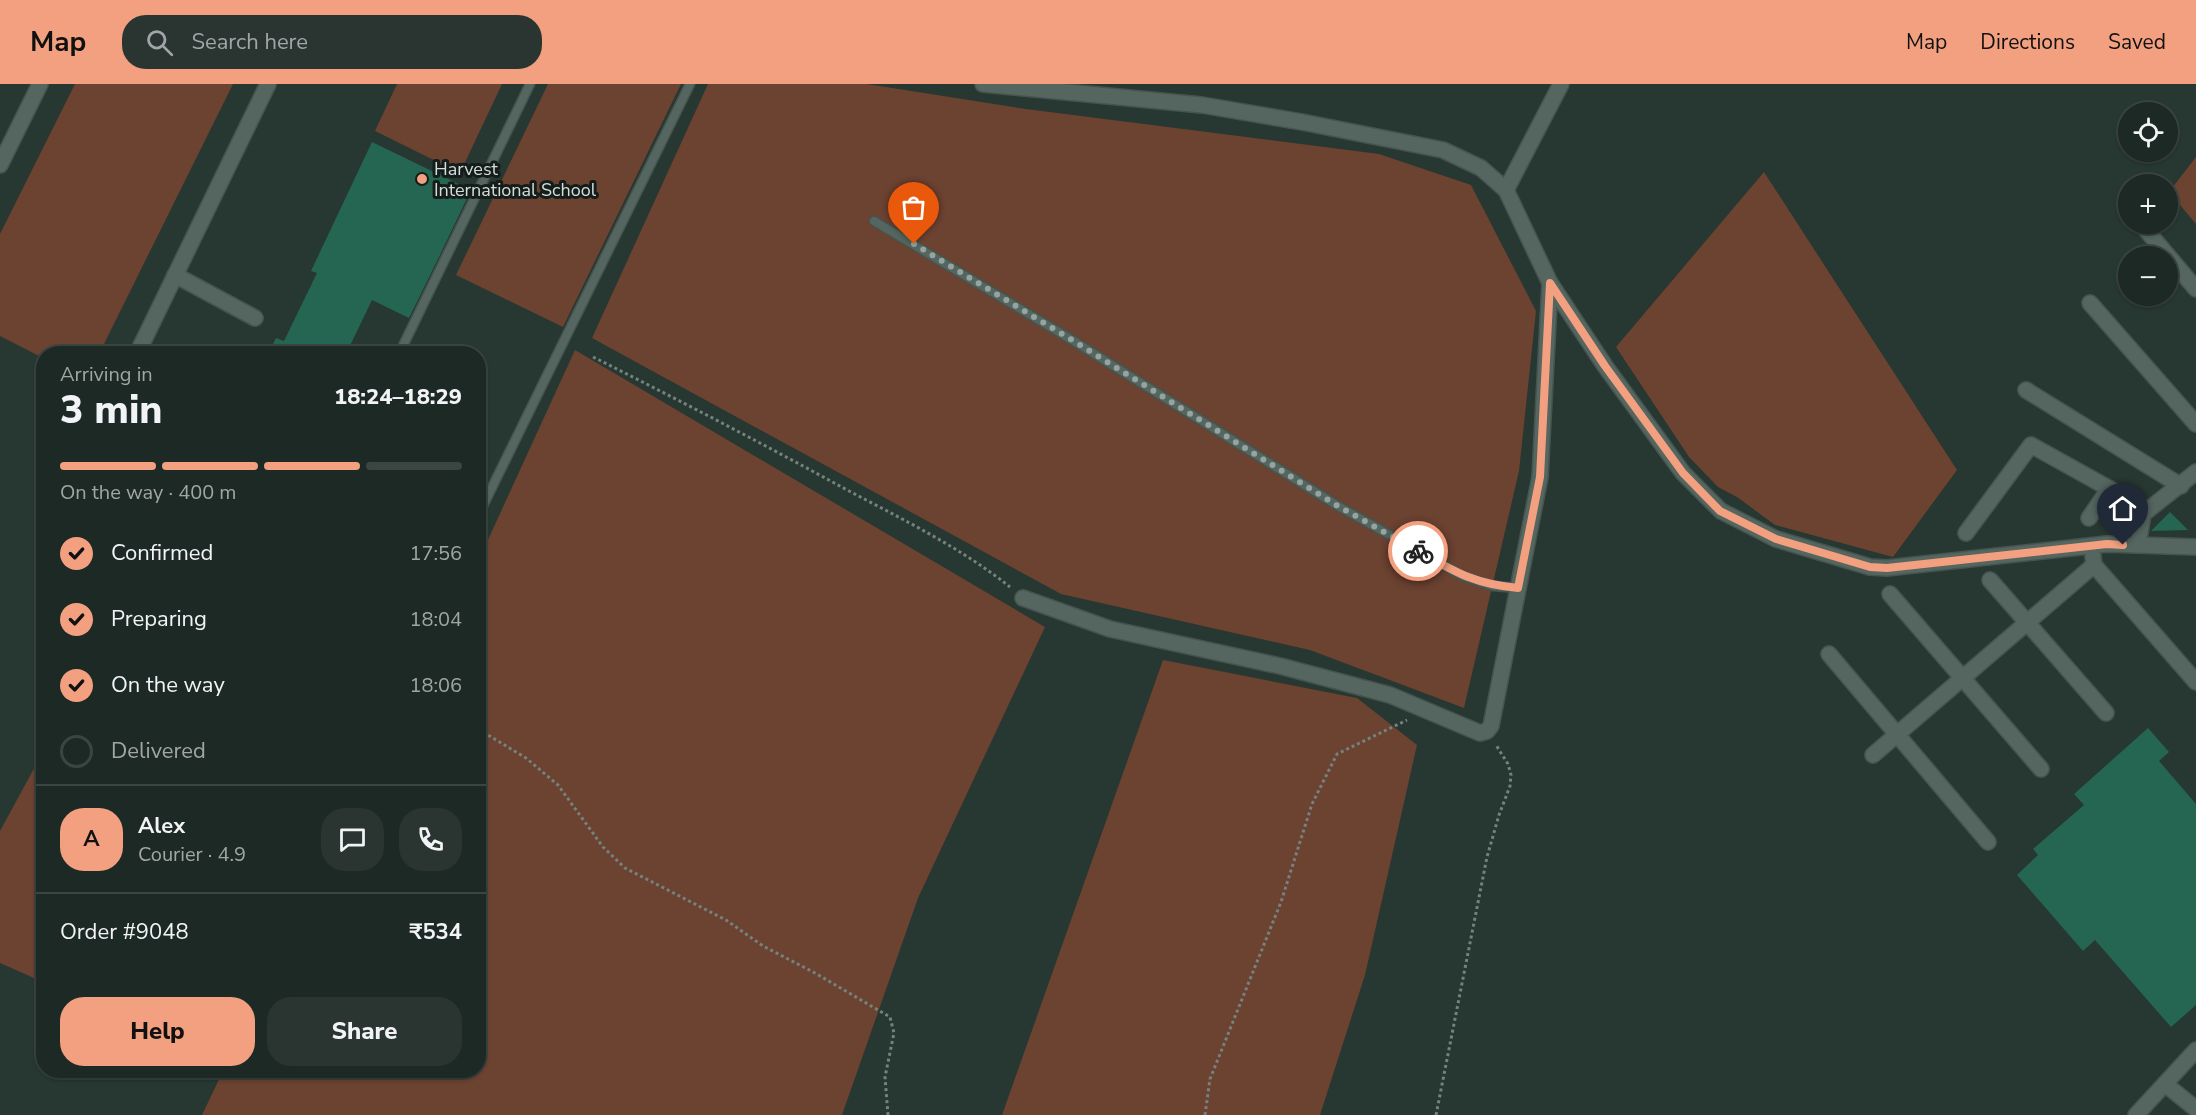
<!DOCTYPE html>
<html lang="en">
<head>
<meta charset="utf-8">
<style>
	:root { --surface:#1d2925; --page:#2a3532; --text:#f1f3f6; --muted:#a0a6a7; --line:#3b4542; --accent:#f2a07f }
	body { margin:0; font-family:"Nunito Sans",sans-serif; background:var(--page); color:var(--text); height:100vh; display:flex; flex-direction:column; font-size:22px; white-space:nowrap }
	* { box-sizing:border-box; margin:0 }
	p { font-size:20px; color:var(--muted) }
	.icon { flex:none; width:33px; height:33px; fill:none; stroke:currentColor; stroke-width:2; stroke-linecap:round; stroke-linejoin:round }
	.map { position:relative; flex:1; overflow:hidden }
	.side { position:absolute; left:36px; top:262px; width:450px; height:732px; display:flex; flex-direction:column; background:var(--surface); border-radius:24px; box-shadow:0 2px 4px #0004,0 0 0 2px var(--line) }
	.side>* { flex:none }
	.controls { position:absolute; left:2118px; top:18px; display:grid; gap:12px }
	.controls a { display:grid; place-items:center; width:60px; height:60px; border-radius:50%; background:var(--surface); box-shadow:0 2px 4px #0004,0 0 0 2px var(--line); font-size:30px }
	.pin { position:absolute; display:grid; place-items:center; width:51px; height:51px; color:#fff; margin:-62px -26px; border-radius:50% 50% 50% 0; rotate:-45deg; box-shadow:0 0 6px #0007 }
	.pin .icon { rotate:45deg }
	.courier { position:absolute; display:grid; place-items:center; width:60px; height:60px; margin:-30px; border:4px solid #f2a07f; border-radius:50%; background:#fff; color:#222; box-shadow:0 2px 8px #0007 }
	.summary em { font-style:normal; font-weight:800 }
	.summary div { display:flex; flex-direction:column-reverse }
	.summary { display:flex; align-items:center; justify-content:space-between; height:102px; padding:0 24px }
	h1 { font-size:39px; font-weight:800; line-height:45px }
	.bar { display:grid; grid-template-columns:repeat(4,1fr); gap:9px 6px; align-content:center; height:72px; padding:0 24px }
	.bar i { height:8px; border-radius:4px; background:var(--line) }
	.bar .on { background:var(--accent) }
	.bar p { grid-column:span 4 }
	.line { display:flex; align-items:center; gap:15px; padding:0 24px; border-top:2px solid var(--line) }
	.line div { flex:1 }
	.round { display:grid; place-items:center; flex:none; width:63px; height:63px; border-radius:24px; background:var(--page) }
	ol { padding:0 24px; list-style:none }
	li { display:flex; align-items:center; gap:18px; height:66px }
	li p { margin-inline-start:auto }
	li .icon { padding:6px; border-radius:50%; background:var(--accent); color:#111; stroke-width:4 }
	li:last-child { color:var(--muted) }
	li i { width:33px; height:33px; border:3px solid var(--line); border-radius:50% }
	.cta { display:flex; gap:12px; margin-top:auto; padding:12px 24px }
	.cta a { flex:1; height:69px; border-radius:24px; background:var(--accent); color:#111; font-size:24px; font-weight:800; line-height:69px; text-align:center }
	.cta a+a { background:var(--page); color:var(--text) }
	header { display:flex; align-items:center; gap:36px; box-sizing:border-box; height:84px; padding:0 30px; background:var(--accent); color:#111 }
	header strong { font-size:28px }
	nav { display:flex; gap:33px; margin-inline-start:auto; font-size:21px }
	.search { width:420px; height:54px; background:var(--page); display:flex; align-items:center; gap:15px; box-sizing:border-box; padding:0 21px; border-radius:24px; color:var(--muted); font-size:22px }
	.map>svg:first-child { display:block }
	.green { fill:#6c4231 }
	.building { fill:#256652 }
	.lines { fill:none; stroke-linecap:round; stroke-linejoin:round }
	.service-casing { stroke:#46534f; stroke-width:11 }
	.minor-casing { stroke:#46534f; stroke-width:18 }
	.tertiary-casing { stroke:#46534f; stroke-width:18 }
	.path { stroke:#75827d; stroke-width:3; stroke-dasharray:3 3; stroke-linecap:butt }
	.service { stroke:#54665f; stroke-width:8 }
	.minor { stroke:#54665f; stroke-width:15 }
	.tertiary { stroke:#54665f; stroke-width:15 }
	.done { stroke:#97a39e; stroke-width:6; stroke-dasharray:0 10.8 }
	.route { stroke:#f2a07f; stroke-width:8 }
	.poi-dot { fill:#f2a07f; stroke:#151d1a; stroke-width:2 }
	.labels { text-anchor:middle; stroke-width:6; stroke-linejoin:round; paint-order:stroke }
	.poi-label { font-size:18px; fill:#d3ddd9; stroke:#151d1a; text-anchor:start }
</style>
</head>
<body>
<header>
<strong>Map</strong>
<div class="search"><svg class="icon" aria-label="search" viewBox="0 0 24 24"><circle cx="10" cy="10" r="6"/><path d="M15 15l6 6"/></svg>Search here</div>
<nav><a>Map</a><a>Directions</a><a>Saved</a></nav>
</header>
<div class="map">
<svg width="2196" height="1031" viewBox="0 0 2196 1031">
	<rect width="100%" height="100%" fill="#273731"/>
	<g class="green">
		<polygon points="75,0 233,0 99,270 44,270 43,274 0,252 0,150"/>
		<polygon points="397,0 502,0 460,89 375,47"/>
		<polygon points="548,0 681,0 563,243 456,191"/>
		<polygon points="708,0 867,0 1026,25 1379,70 1471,101 1536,227 1519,387 1464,624 1310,566 1061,510 592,254"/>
		<polygon points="2196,73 2196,140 2169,108"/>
		<polygon points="1764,88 1957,386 1893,473 1775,441 1737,413 1718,403 1689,373 1616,263"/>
		<polygon points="575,266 1045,543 918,814 842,1031 202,1031 223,987 478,987 478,527 481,471"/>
		<polygon points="1163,576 1357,614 1417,661 1365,891 1320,1031 1002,1031"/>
		<polygon points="43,668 44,898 43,898 0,879 0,747"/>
	</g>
	<g class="building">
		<polygon points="372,58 471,106 438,175 409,234 372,216 346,270 268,270 276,254 284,257 317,189 311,187"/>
		<polygon points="2170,428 2188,446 2151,447"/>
		<polygon points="2148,644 2169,668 2159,677 2196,720 2196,921 2171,943 2095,856 2083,867 2017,791 2038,771 2033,765 2084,721 2074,710"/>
	</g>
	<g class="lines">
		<g class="service-casing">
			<g id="service">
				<polyline points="874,137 1072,256 1338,422 1463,492 1493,502 1518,504"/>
				<polyline points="399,270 530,0"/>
				<polyline points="478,432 690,0"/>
			</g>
		</g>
		<g class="minor-casing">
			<g id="minor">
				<polyline points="983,0 1202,21 1302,38 1443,66 1481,84 1506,106 1550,199 1605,282 1683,389 1721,427 1776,455 1870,483 1887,484 2107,460 2196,463"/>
				<polyline points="0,81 40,0"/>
				<polyline points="1506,106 1561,0"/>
				<polyline points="2147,147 2196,205"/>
				<polyline points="175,191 255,234"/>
				<polyline points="2090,219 2196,340"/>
				<polyline points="137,270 268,0"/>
				<polyline points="2026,306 2181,402"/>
				<polyline points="2089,434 2109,405"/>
				<polyline points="1966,449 2031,361 2148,426"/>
				<polyline points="2138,461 2143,430 2196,388"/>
				<polyline points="2093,472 2094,481 2196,598"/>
				<polyline points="1990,496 2106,629"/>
				<polyline points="1890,510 2041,685"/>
				<polyline points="1023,514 1110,545 1280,582 1390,611 1480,649 1487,647 1491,642 1540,393 1550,199"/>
				<polyline points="1829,570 1988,758"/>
				<polyline points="1873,671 2094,481"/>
				<polyline points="2165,1000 2196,1025"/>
			</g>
		</g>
		<g class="tertiary-casing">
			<polyline id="tertiary" points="2136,1031 2196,966"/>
		</g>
		<g class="path">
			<path d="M 593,273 C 679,316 765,361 849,407 C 904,436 961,464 1010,503"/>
			<polyline points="478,645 526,674 558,701 603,763 625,784 726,836 763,862 815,889 890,933 894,949 885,993 888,1031"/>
			<polyline points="1205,1031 1210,995 1281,818 1312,720 1337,670 1407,636"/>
			<polyline points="1436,1031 1487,773 1499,731 1510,702 1511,691 1508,680 1496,661"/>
		</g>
		<use href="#service" class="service"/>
		<use href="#minor" class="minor"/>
		<use href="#tertiary" class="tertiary"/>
	</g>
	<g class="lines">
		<polyline class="done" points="914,160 1072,256 1338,422 1418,467"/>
		<path class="route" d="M 1418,467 C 1455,488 1474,500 1518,504 L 1540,393 L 1550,199 L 1605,282 L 1683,389 L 1720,427 L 1776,455 L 1870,483 L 1887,484 L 2107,460 L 2123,461"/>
	</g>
	<circle class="poi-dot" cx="422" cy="95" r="6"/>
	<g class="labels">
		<g class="poi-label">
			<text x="434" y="91">Harvest<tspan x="434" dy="21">International School</tspan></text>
		</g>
	</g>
</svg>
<div class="controls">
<a><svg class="icon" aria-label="locate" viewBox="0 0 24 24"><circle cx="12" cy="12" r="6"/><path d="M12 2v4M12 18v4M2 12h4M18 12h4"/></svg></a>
<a>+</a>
<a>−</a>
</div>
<div class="pin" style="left:914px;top:160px;background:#ea580c"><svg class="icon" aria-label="bag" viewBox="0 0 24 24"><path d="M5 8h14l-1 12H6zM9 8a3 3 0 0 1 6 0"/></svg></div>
<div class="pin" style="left:2123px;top:461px;background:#1f2937"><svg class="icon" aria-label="home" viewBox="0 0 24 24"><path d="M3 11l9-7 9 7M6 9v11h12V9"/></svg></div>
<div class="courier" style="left:1418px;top:467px"><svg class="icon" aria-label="bike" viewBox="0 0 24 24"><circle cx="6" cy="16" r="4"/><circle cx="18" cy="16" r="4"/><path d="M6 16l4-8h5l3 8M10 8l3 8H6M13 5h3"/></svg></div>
<section class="side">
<div class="summary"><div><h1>3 min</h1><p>Arriving in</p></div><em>18:24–18:29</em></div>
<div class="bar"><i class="on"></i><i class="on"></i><i class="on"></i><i></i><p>On the way · 400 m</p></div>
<ol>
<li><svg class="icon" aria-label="check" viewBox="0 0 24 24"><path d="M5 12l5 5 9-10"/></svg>Confirmed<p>17:56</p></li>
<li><svg class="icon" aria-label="check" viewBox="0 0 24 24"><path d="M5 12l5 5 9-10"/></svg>Preparing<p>18:04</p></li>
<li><svg class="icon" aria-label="check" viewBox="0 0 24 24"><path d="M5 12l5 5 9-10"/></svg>On the way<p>18:06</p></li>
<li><i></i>Delivered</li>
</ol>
<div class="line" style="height:108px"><b class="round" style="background:var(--accent);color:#111">A</b><div><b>Alex</b><p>Courier · 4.9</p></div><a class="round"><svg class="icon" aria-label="chat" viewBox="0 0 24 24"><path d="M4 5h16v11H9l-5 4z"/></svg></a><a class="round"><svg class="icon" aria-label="phone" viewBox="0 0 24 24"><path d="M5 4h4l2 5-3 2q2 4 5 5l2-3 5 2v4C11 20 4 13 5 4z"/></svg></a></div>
<div class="line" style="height:78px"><div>Order #9048</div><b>₹534</b></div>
<div class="cta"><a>Help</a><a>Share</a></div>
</section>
</div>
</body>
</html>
